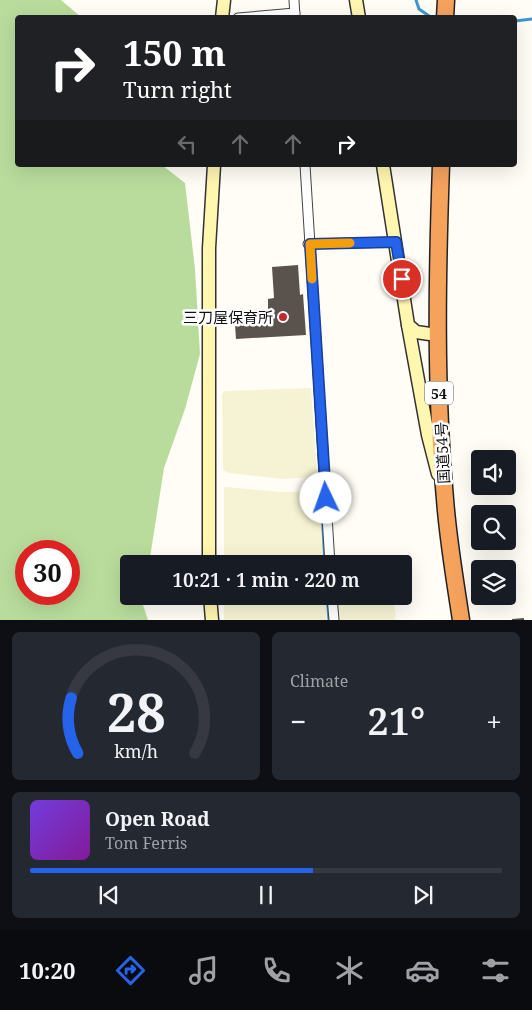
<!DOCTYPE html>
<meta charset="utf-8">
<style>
:root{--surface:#171b24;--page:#242831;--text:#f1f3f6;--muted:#9ea1a6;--line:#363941;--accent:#2563eb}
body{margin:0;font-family:"Noto Serif","Noto Sans JP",serif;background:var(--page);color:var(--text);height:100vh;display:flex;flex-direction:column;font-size:19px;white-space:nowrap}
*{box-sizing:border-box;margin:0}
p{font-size:16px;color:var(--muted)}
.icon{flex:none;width:28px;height:28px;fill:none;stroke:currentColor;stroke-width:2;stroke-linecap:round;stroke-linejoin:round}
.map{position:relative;height:620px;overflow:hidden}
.details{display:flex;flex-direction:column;gap:12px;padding:12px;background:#0d0f14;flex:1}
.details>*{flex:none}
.guide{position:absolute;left:15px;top:15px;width:502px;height:152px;border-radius:5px;box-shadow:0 5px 20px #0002;background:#202124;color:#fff;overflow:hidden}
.buttons{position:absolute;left:471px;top:450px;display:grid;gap:10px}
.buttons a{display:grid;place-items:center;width:45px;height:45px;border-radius:5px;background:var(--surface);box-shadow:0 5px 20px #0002;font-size:25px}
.speed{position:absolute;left:15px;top:540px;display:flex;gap:10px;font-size:25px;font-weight:700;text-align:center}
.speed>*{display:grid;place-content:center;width:65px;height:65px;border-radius:50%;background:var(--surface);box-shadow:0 5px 20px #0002;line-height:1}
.speed .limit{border:8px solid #d22;background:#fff;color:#111}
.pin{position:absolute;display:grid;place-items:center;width:42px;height:42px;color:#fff;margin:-21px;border:2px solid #fff;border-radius:50%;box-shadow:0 1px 5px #0007}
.me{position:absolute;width:55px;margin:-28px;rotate:357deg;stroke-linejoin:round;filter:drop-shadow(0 0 4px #0008)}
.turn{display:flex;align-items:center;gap:18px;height:105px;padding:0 25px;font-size:22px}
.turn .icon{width:65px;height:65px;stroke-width:2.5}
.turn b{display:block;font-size:35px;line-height:42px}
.lanes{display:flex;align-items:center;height:48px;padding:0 25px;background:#0003;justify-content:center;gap:25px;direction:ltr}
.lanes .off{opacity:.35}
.big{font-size:38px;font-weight:600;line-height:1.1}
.details .widget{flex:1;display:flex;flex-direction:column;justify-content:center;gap:8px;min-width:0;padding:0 18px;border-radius:8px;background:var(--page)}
.details .dial{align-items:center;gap:0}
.dial svg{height:130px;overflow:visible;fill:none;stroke:var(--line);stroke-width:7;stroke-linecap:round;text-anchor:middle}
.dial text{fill:var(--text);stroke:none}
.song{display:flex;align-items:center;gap:15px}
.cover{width:60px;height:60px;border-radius:8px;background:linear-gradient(135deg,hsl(260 70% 55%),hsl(290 70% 35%))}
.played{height:5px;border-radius:2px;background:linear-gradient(90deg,var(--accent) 60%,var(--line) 60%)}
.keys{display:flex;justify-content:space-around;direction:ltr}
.heat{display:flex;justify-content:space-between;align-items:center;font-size:28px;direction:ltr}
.details .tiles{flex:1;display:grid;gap:12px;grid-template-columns:1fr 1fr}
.widget:last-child{grid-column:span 2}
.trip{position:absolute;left:120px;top:555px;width:292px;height:50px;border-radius:5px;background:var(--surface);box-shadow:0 5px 20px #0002;font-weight:600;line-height:50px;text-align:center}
.tab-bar{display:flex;height:80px;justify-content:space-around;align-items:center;background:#090b0e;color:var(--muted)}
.tab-bar .icon{width:35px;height:35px}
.tab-bar .on{color:var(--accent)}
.tab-bar b{font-size:22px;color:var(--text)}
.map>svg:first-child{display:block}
.farmland{fill:#f6f3d4}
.forest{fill:#b9dc9c;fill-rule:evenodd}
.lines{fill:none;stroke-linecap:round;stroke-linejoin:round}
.stream{stroke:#3f96cf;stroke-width:3}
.building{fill:#5a524d}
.street-casing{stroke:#444;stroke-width:11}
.secondary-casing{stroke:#333;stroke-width:15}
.highway-casing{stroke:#222;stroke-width:19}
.street{stroke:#fff;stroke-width:9}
.secondary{stroke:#fff6b0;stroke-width:12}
.highway{stroke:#f5a25d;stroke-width:16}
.route-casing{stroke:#184099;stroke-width:12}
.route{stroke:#2563eb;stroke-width:9}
.slow{stroke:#f59e0b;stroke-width:9}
.poi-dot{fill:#c4262e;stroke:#fff;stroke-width:2}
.labels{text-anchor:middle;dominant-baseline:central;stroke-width:5;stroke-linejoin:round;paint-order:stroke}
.shield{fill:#fff;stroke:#585858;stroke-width:1}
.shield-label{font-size:14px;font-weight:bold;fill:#111}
.poi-label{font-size:15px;fill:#111;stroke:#fff;text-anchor:end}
.street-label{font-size:15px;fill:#111;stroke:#fff}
</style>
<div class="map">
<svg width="532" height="620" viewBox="0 0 532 620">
<rect width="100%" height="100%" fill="#fffdf5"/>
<!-- farmland -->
<g class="farmland">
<polygon points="311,388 317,475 315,477 282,479 229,473 223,470 222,394 225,391"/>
<polygon points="226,487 281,492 317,491 319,493 323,564 224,564 224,488"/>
<polygon points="365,559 369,564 335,564 337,560"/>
<polygon points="224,596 325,596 327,620 224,620"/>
<polygon points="337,596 392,596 396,616 394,620 338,620"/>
</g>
<!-- forest -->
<path class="forest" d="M0 0H61L81 17 18 18V165H162L185 183 195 269 200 354 185 409 164 468 149 564H129V596H144L143 605 148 620H0ZM26 551H69V594H26Z"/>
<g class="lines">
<!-- stream -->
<g class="stream">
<polyline points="416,0 419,9 432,18"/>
<polyline points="515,21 532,19"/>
<polyline points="314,370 325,564"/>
<polyline points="327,596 329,620"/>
</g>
</g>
<!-- building -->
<g class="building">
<polygon points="298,265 300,295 303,294 306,335 236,339 234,311 268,309 268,299 274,298 272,267"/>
<polygon points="524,618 524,620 512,620 512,619"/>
</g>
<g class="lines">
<defs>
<g id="street">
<polyline points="294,0 295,17"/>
<polyline points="238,18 295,13"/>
<polyline points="305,165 330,564"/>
<polyline points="308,244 396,242"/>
<polyline points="332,596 334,620"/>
</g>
<g id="secondary">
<polyline points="356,0 359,18"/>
<polyline points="222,18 224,0"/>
<polyline points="383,165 408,325 416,332 437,335"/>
<polyline points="408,325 428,435 438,474"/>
<polyline points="209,564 209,248 214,165"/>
<polyline points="210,596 212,620"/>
</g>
<g id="highway">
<polyline points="445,18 446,0"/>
<path d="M441 165C437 277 435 388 445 499 448 540 455 580 461 620"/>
</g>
</defs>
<!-- street casing -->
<use href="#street" class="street-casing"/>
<!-- secondary casing -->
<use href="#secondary" class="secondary-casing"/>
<!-- highway casing -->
<use href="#highway" class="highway-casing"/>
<!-- street -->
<use href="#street" class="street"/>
<!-- secondary -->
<use href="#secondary" class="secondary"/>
<!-- highway -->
<use href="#highway" class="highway"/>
</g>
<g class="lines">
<defs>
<polyline id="route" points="326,498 310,244 396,242 402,279"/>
</defs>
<!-- route casing -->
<use href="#route" class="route-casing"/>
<!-- route -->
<use href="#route" class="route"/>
<!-- slow -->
<polyline class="slow" points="312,279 310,244 350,243"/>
</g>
<!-- markers -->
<circle class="poi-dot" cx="283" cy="317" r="5"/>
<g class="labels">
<!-- shield labels -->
<rect class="shield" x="425" y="381.5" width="28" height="23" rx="4"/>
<g class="shield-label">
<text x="439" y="393">54</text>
</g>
<!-- poi labels -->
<g class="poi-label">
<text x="273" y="317">三刀屋保育所</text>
</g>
<!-- street labels -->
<g class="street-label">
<text transform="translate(442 453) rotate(-93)">国道54号</text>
</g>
</g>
</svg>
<div class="buttons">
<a><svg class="icon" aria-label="sound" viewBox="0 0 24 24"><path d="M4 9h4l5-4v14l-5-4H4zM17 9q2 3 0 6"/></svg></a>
<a><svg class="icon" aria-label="search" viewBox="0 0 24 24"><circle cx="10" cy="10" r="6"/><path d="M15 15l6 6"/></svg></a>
<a><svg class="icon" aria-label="layers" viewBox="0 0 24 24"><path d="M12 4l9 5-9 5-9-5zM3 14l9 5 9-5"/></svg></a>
</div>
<div class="speed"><div class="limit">30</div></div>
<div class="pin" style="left:402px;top:279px;background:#d93025"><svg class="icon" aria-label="arrive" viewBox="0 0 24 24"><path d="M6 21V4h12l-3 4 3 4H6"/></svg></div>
<svg class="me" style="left:326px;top:498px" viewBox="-20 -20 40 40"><circle r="19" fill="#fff"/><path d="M0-13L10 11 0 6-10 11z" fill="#2563eb"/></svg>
<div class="trip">10:21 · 1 min · 220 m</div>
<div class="guide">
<div class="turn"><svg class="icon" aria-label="right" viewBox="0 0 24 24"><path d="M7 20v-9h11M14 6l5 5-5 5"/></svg><div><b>150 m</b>Turn right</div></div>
<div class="lanes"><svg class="icon off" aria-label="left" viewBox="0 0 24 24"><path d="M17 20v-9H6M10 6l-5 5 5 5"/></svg><svg class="icon off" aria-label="ahead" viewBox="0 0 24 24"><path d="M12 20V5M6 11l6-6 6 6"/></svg><svg class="icon off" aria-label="ahead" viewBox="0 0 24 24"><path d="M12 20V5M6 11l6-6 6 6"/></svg><svg class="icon" aria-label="right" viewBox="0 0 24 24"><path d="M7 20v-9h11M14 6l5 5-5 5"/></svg></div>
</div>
</div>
<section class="details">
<div class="tiles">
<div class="widget dial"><svg viewBox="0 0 100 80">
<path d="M14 69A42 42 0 1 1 86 69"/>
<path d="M14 69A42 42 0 0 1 10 35" stroke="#2563eb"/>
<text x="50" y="56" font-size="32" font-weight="700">28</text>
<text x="50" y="72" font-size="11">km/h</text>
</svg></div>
<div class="widget"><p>Climate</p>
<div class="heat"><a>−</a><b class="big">21°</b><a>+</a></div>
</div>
<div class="widget">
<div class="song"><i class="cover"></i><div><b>Open Road</b><p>Tom Ferris</p></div></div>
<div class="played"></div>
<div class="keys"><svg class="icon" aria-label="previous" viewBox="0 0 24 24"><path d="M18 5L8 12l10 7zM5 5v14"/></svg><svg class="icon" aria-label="pause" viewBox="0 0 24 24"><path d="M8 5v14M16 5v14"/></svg><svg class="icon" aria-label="next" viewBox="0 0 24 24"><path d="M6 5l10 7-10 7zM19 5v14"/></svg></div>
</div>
</div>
</section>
<nav class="tab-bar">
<b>10:20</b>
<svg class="icon on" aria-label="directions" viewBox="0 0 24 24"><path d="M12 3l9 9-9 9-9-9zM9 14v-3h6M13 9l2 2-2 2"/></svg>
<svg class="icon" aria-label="music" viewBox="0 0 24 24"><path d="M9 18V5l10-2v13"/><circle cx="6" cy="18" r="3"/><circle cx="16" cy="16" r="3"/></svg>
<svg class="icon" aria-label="phone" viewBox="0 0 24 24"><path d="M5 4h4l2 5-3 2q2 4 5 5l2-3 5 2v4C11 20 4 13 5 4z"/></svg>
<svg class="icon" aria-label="climate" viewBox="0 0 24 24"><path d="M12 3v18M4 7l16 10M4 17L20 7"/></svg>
<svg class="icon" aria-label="car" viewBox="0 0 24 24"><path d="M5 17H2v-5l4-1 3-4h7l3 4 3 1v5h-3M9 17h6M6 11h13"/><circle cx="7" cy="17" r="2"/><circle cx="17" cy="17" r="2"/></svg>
<svg class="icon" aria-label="filters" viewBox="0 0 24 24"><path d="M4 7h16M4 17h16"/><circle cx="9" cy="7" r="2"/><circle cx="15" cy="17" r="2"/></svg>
</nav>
